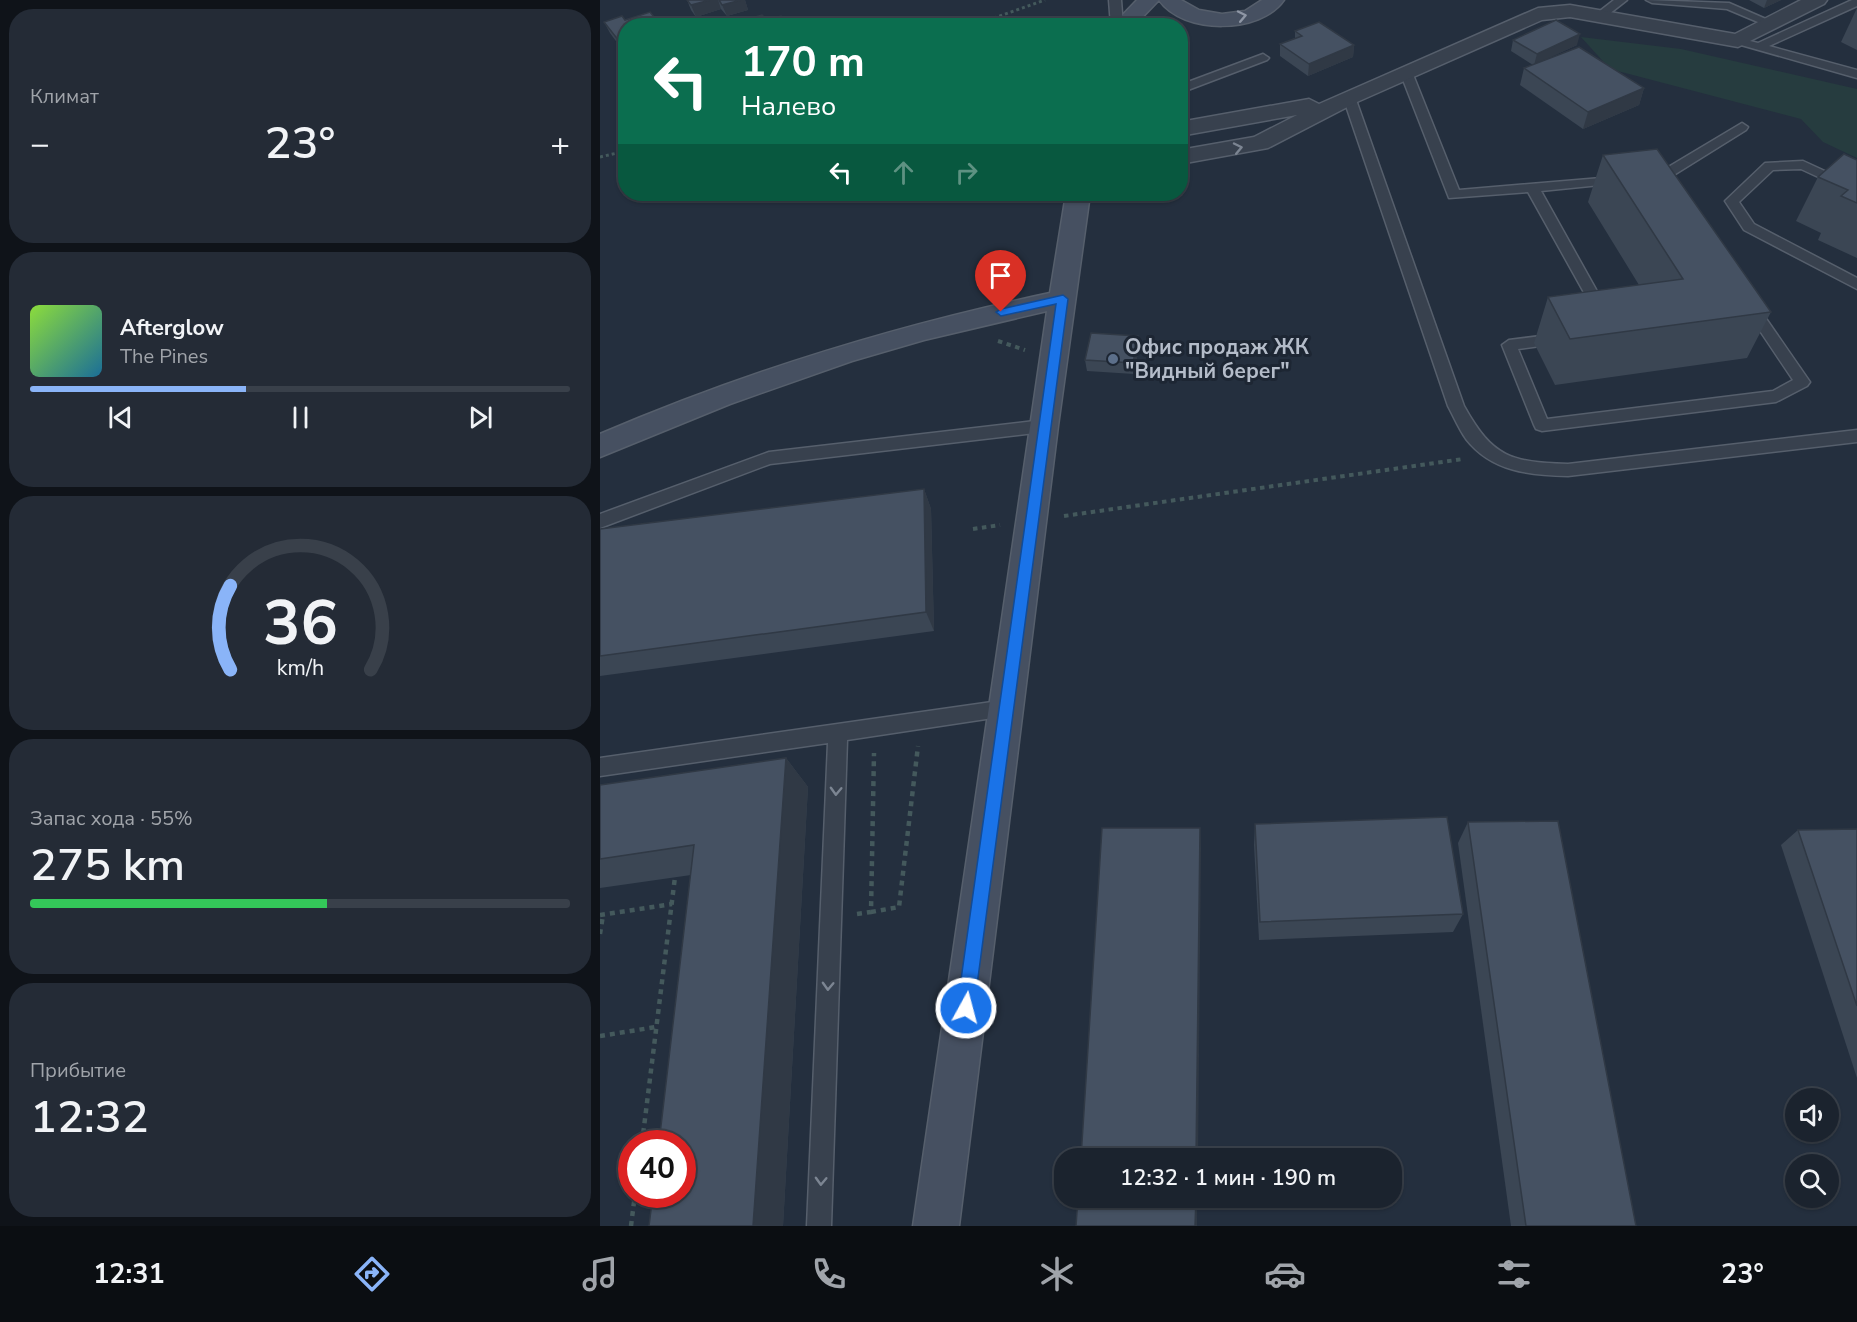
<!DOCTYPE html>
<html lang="ru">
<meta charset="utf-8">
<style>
:root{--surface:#1b232e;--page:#242b36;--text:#f1f3f6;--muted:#a0a4aa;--line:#39404a;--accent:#8ab4f8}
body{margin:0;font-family:"Nunito Sans",sans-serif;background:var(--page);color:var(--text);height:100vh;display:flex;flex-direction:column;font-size:22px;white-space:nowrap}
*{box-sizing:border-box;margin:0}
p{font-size:20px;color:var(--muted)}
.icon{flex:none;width:33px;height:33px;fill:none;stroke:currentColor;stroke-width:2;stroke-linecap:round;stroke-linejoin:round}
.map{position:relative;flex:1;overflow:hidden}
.side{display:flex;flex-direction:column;gap:9px;padding:9px;background:#0f1319;width:600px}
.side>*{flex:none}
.hud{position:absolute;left:18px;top:18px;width:570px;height:183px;border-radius:24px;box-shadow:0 2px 4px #0004,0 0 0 2px var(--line);background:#0b6e4f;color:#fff;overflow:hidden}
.tools{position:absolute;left:1185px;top:1088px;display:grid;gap:12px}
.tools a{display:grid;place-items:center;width:54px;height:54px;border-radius:50%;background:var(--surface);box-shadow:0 2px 4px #0004,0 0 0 2px var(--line);font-size:30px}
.speed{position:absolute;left:18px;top:1130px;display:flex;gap:12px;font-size:30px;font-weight:700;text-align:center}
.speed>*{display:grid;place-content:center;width:78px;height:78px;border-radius:50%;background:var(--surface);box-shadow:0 2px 4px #0004,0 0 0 2px var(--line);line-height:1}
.speed .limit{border:9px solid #d22;background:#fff;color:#111}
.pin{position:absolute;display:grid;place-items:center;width:51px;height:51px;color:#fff;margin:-62px -26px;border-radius:50% 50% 50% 0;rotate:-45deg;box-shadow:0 0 6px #0007}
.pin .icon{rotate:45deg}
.me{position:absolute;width:66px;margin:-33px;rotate:7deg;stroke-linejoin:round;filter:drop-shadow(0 0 4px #0008)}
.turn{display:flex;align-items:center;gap:21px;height:126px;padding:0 24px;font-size:27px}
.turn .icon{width:78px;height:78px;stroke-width:2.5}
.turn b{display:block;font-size:42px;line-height:51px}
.lanes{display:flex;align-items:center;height:57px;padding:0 24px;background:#0003;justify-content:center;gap:30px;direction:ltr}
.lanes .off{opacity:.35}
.big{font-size:45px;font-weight:600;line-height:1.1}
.side .widget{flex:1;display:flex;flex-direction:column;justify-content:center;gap:9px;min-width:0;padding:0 21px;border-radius:24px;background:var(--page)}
.side .dial{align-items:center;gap:0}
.dial svg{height:156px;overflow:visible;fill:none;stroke:var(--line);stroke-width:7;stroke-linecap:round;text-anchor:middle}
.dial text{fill:var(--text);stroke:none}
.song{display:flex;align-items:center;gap:18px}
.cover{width:72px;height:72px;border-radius:9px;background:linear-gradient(135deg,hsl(90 70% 55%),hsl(200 70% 35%))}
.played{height:6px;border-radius:3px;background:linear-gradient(90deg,var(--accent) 40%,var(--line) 40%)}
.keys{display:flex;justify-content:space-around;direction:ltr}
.heat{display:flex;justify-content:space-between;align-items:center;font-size:33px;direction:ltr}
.charge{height:9px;border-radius:4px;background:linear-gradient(90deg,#34c759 55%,var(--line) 0)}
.trip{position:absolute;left:454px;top:1148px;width:348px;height:60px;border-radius:24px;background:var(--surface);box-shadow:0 2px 4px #0004,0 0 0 2px var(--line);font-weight:600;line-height:60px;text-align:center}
.dock{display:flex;height:96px;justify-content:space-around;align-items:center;background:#0b0e12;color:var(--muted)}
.dock .icon{width:42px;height:42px}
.dock .active{color:var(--accent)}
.dock b{font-size:27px;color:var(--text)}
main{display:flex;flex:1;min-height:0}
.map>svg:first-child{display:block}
.green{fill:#263c3f}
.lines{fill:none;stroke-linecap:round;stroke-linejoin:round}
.lane-casing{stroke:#565f6c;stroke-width:3}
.street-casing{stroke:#565f6c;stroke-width:3}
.secondary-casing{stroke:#565f6c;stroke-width:3}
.path-far2{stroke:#44595c;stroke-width:3;stroke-dasharray:3 3;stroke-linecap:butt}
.path-far1{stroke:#44595c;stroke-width:4;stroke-dasharray:4.5 4.5;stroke-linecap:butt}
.path{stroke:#44595c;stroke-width:4.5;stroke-dasharray:5 5;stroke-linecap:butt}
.lane{fill:#38414e;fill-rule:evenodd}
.street{fill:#38414e;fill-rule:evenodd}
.secondary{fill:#465061;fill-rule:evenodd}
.wall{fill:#3b4654}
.shaded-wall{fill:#303945}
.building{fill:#455162;stroke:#303945;stroke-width:1.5}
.oneway{stroke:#8e96a5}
.oneway2{stroke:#7c8592}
.route{fill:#1a73e8;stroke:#114b97;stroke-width:1.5}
.service-dot{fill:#5c6f8a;stroke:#1d2633;stroke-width:2}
.labels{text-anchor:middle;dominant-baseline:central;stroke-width:6;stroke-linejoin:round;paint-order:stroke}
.poi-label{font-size:21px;font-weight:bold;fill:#b4bcc9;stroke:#1d2633;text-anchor:start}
</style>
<main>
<section class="side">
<div class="widget"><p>Климат</p>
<div class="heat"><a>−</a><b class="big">23°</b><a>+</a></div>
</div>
<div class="widget">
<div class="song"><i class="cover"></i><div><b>Afterglow</b><p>The Pines</p></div></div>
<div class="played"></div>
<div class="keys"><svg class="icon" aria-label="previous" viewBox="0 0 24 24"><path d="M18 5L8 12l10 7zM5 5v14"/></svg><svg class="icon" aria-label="pause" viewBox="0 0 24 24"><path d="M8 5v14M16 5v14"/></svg><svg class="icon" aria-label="next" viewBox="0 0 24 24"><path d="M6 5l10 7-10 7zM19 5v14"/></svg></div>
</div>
<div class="widget dial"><svg viewBox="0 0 100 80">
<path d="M14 69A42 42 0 1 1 86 69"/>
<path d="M14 69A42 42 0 0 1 14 26" stroke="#8ab4f8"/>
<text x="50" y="56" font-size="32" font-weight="700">36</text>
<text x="50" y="72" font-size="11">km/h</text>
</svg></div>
<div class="widget"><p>Запас хода · 55%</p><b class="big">275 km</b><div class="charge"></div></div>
<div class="widget"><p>Прибытие</p><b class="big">12:32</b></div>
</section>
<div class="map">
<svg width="1257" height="1226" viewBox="0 0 1257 1226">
<rect width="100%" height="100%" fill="#242f3e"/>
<!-- green -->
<polygon class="green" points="981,37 1081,49 1257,89 1257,158 1223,142 1201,119 1010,69"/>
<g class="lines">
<defs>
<g id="lane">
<polygon points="509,0 521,0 523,26 511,26"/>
<polygon points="1014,0 1027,0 1004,18 996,18 996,14"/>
<polygon points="1046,0 1129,3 1175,23 1169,26 1165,25 1127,9 1052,3"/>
<polygon points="1252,0 1257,0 1257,6 1169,46 1257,70 1257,78 1134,43 1132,41 1138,38 1158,43"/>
<polygon points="663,54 669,58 667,60 580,93 580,85"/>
<polygon points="806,68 812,72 859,190 1025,176 1027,179 1025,182 1020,183 941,191 1008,311 1006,314 996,314 928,192 849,198 800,72"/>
<path d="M749 93 755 97 864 406C893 458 911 462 968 464L1257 430V442L968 476C930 475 892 472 866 439 859 429 854 417 848 406L743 97Z"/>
<polygon points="1142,123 1148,127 1146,130 1069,178 1050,181 1043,177 1045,174 1060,172"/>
<polygon points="1203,161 1257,186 1257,195 1201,169 1173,170 1139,202 1154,224 1257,278 1257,289 1144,230 1125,201 1165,163"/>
<polygon points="1151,302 1156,304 1210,382 1207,386 1176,402 942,431 936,429 934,425 902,345 909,340 957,334 962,335 964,339 962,343 918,349 947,419 1173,391 1193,380 1144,307"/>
<polygon points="443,420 449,422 451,426 449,430 443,432 170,464 0,528 0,514 169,452"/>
<polygon points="406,700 413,702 416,708 413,714 406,716 247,740 231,1226 207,1226 228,743 0,776 0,758"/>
</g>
<polygon id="street" points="1201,0 1227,0 1224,4 1138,47 970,17 942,20 757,102 668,148 580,164 580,150 654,137 697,115 580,136 580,122 709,99 719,104 938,8 970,5 1135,34"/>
<g id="secondary">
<path d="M537 0H581L599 10 622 14 645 11 662 0H684C661 34 583 35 559 0L534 26H512Z"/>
<path d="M466 194H490L458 426 359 1226H313L447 311 324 340 252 361 130 404 0 457V434C147 371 294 326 450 293Z"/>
</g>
</defs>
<!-- lane casing -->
<use href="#lane" class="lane-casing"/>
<!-- street casing -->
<use href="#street" class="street-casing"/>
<!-- secondary casing -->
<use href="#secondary" class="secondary-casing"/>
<!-- path-far2 -->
<g class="path-far2">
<polyline points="371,26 445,0"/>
<polyline points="0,157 26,151"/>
</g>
<!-- path-far1 -->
<g class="path-far1">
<polyline points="398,341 425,350"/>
<polyline points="464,516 863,459"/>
<polyline points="373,529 400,525"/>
</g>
<!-- path -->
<g class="path">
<polyline points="271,912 299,907 318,746"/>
<polyline points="257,914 271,912 274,753"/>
<polyline points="0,915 72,904"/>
<polyline points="0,934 3,915"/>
<polyline points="0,1036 56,1027"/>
<polyline points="42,1143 75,877"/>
<polyline points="31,1226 35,1194"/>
</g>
<!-- lane -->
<use href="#lane" class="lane"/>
<!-- street -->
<use href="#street" class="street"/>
<!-- secondary -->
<use href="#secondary" class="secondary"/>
</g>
<!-- wall -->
<g class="wall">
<polygon points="87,0 145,0 148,10 127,16 121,9 96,17 91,10"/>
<polygon points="1149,0 1181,0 1164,8"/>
<polygon points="1257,8 1257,50 1241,42"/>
<polygon points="4,22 26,26 26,52 24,52 10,33"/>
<polygon points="695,31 754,45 753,57 708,76 680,56 680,44 695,38"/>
<polygon points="913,40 977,45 946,59 1044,88 1039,105 983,129 920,85 924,68 933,65 911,51"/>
<polygon points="1003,155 1171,312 1147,358 955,385 934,343 948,297 1039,285 988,202"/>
<polygon points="1257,160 1257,258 1218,240 1221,233 1196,221 1218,177"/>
<polygon points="538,336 539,347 534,374 487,371 485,360"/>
<polygon points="324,489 331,509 334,631 0,676 0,529"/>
<polygon points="186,758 208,787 183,1226 49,1226 91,875 0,888 0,785"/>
<polygon points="868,822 1036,1226 911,1226 858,843"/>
<polygon points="655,824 863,914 853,932 659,940 654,845"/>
<polygon points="1257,829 1257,1078 1181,845 1198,830"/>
</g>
<!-- shaded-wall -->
<g class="shaded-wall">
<polygon points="110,0 118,0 121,9 96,17 91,5"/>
<polygon points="141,0 145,0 148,10 127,16 122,5"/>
<polygon points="1167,0 1181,0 1164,8"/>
<polygon points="980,34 977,45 934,65 937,54"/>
<polygon points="26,39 26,52 24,52 19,41"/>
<polygon points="754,45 753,57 708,76 709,64"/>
<polygon points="1044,88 1039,105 983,129 988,112"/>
<polygon points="538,336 539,347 534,374 533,363"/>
<polygon points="324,489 331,509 334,631 326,612"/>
<polygon points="186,758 208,787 183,1226 153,1226"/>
<polygon points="600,828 601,848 598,1158 596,1158"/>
<polygon points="596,1197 597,1197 597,1226 595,1226"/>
</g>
<!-- building -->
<g class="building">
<polygon points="87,0 110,0 91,5"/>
<polygon points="119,0 141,0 122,5"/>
<polygon points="50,12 61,26 26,26 26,39 19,41 4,22 22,16 25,20"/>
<polygon points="162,15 167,20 181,16 189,26 153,26 148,19"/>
<polygon points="956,20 980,34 937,54 913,40"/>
<polygon points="719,22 754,45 709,64 680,44 702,36 695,31"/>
<polygon points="979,47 1044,88 988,112 924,68"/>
<polygon points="1057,149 1171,312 970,339 948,297 1083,279 1003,155"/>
<polygon points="1244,154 1257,160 1257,203 1241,196 1248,190 1218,177"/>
<polygon points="491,333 538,336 533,363 485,360"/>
<polygon points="324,489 326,612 0,656 0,529"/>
<polygon points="186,758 153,1226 49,1226 53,1194 82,1194 82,1143 59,1143 94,845 0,859 0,785"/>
<polygon points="847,817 863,914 660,922 655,824"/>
<polygon points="958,821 1036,1226 926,1226 868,822"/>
<polygon points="502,828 600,828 596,1158 481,1158"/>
<polygon points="1257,829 1257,1006 1198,830"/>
<polygon points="478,1197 596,1197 595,1226 476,1226"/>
</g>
<!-- one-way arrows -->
<defs><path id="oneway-chevron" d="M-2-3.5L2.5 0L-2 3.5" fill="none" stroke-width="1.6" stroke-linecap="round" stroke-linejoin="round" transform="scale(1.5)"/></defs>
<use class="oneway" href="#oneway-chevron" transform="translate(642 16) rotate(-12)"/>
<g class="oneway2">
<use href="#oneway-chevron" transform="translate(638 148) rotate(-12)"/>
<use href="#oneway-chevron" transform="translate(236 791) rotate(92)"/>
<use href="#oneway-chevron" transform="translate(228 986) rotate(92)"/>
<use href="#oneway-chevron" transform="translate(221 1181) rotate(92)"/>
</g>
<!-- route -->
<polygon class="route" points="463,295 468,299 374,1008 372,1014 366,1017 360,1014 357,1008 456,304 401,316 396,312 401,309"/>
<!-- markers -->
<circle class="service-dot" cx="513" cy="359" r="6"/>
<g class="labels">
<!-- poi labels -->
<g class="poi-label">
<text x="525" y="347">Офис продаж ЖК<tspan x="525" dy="24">"Видный берег"</tspan></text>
</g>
</g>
</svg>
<div class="tools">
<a><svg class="icon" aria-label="sound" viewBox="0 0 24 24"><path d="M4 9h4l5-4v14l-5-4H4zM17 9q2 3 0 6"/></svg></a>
<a><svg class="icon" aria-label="search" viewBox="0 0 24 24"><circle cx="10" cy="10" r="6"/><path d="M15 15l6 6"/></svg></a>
</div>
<div class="speed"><div class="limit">40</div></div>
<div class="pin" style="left:401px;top:312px;background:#d93025"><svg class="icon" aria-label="arrive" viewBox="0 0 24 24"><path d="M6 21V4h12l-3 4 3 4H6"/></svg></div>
<svg class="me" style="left:366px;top:1008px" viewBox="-20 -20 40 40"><circle r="17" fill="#1a73e8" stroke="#fff" stroke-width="3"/><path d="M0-11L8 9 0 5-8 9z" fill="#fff"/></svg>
<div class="trip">12:32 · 1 мин · 190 m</div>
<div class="hud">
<div class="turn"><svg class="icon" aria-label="left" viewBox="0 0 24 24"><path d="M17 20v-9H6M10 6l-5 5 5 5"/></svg><div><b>170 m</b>Налево</div></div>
<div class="lanes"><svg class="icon" aria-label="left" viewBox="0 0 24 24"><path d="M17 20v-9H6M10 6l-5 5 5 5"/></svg><svg class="icon off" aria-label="ahead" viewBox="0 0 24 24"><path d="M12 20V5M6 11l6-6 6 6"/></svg><svg class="icon off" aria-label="right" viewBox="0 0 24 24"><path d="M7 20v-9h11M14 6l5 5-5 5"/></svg></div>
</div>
</div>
</main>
<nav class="dock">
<b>12:31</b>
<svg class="icon active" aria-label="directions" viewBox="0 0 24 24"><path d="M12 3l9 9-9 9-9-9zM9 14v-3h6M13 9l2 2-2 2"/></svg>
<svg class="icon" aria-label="music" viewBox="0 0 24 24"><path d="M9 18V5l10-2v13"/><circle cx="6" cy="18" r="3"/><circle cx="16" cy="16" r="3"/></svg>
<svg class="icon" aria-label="phone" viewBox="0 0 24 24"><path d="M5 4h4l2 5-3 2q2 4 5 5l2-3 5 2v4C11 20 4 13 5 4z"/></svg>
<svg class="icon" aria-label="climate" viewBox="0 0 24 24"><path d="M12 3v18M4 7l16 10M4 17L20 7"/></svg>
<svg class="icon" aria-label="car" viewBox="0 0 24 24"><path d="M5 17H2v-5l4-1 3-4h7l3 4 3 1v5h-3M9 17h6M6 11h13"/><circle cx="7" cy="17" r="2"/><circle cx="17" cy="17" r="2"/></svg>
<svg class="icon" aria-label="filters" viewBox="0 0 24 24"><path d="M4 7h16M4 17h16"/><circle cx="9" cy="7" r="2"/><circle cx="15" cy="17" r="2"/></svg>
<b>23°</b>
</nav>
